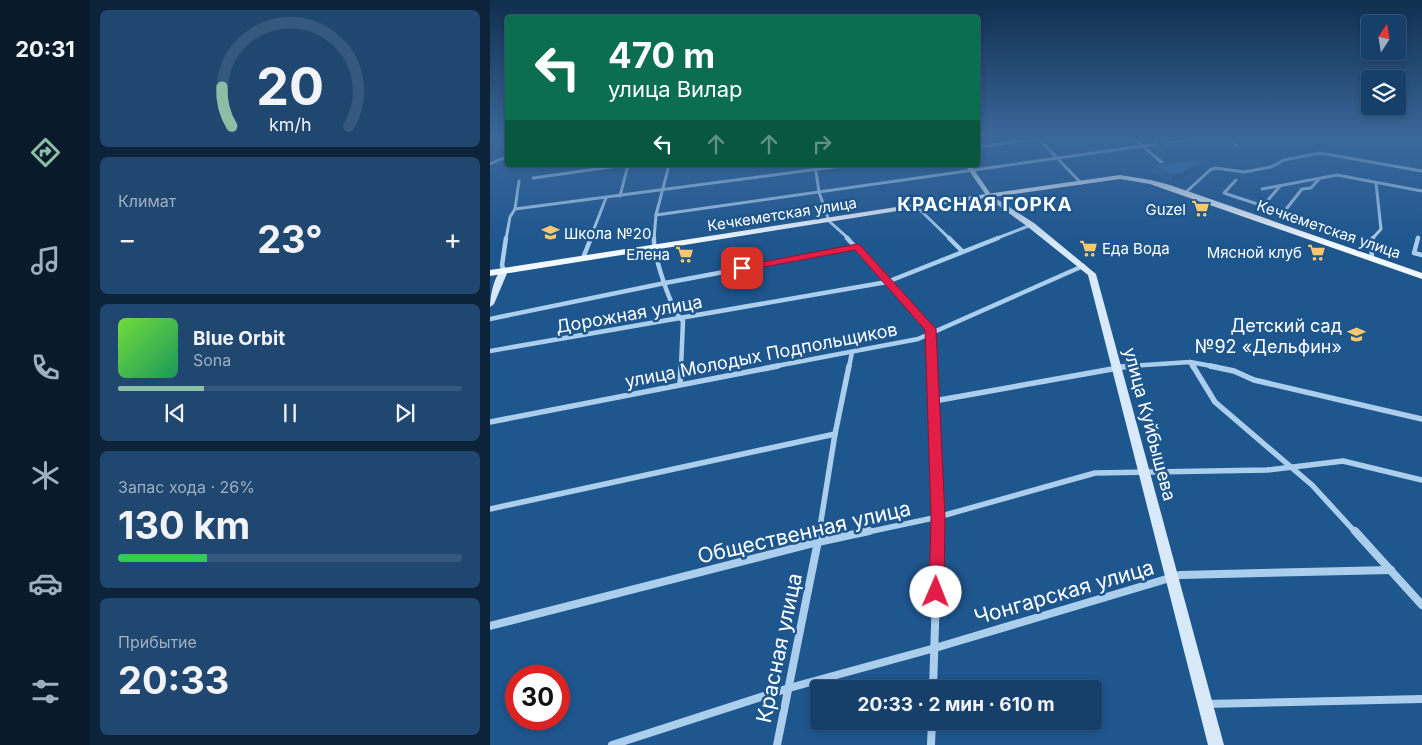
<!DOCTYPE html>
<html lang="ru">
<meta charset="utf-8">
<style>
:root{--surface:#16406a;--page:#1f4770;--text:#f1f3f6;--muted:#9eafc1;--line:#35597e;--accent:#8abfa5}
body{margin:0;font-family:Inter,sans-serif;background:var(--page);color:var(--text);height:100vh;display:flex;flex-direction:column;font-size:19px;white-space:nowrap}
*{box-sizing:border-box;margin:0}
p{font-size:16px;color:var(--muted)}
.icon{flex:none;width:28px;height:28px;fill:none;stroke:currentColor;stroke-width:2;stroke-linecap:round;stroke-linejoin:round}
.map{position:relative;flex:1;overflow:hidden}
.sheet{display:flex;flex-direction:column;gap:10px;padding:10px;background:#0c233a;width:400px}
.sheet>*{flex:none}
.banner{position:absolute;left:15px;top:15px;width:475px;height:152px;border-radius:5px;box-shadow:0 2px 8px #0003,0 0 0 1px var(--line);background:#0b6e4f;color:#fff;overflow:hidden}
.needle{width:32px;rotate:12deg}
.tools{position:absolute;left:871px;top:15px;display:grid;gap:10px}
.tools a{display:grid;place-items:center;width:45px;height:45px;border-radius:5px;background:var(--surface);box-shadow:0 2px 8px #0003,0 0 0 1px var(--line);font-size:25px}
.speed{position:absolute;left:15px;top:665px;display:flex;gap:10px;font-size:25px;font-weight:700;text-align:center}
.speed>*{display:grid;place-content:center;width:65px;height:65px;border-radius:50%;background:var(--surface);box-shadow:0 2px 8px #0003,0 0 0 1px var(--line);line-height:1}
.speed .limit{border:8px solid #d22;background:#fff;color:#111}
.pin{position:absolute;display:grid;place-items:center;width:42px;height:42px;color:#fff;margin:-21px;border-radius:10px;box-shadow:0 2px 8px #0006}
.me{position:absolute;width:55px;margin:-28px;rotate:1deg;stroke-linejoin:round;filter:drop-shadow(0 0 4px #0008)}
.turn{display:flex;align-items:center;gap:18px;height:105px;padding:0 20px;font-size:22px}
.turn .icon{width:65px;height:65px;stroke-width:2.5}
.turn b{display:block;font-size:35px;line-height:42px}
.lanes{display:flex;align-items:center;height:48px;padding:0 20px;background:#0003;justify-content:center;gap:25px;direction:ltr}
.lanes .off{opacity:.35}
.big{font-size:38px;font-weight:700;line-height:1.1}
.sheet .widget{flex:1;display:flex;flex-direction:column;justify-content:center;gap:8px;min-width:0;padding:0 18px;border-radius:8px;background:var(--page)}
.sheet .dial{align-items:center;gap:0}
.dial svg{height:130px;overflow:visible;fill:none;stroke:var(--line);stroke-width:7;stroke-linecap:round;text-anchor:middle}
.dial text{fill:var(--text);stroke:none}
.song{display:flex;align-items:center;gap:15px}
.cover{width:60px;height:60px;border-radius:8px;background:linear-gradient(135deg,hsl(100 70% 55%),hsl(150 70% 35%))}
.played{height:5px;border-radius:2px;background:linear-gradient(90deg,var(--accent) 25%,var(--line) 25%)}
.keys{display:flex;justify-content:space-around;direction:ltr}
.heat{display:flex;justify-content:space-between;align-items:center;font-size:28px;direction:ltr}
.charge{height:8px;border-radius:4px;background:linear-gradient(90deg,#34c759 26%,var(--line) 0)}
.trip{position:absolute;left:320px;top:680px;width:292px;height:50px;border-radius:5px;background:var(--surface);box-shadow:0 2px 8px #0003,0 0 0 1px var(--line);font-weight:700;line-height:50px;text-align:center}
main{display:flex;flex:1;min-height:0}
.tab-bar{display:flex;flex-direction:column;width:90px;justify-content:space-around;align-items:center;background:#091a2a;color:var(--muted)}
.tab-bar .icon{width:35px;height:35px}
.tab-bar .active{color:var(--accent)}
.tab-bar b{font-size:22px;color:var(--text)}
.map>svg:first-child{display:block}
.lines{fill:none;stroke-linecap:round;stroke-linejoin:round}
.street-far3{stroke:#acceed;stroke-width:3}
.street-far2{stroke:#acceed;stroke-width:4.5}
.street-far1{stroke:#acceed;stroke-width:5.5}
.street{stroke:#acceed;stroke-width:8}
.secondary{fill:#d8e9f9;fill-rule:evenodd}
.primary{fill:#f2f8ff;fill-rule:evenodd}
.wall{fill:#275f94}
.shaded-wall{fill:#204d78}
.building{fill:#2d6eac;stroke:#204d78}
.route{fill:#e11d48;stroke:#92132f}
.labels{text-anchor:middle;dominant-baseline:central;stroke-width:5;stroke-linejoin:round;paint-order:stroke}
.far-poi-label{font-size:15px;fill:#fff;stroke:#1e568e;text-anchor:end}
.far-street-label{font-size:15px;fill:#fff;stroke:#1e568e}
.street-label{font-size:18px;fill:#fff;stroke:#1e568e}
.poi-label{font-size:18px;fill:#fff;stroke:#1e568e;text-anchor:end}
.far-district-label{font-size:19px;font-weight:bold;letter-spacing:1px;fill:#fff;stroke:#1e568e}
.near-street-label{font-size:21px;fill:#fff;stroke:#1e568e}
</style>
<main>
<nav class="tab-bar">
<b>20:31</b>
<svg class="icon active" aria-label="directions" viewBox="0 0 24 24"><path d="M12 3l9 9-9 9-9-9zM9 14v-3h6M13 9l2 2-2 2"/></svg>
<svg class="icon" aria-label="music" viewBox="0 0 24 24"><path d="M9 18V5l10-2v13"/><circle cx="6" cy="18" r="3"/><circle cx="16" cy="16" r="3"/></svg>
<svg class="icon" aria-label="phone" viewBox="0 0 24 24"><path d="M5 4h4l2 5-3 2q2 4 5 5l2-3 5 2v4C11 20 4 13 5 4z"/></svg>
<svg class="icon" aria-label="climate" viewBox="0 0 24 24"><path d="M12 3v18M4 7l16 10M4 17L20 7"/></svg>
<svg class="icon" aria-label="car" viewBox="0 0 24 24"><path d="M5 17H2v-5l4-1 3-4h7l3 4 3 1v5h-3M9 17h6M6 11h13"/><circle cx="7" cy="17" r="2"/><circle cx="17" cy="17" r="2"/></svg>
<svg class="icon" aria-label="filters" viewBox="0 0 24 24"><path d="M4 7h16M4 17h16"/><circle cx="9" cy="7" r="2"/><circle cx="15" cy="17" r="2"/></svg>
</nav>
<section class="sheet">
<div class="widget dial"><svg viewBox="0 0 100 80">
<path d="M14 69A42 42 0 1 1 86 69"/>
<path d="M14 69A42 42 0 0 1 8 45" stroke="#8abfa5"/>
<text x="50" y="56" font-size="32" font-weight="700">20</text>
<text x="50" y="72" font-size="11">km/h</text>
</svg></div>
<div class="widget"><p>Климат</p>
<div class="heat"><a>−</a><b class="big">23°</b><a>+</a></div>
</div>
<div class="widget">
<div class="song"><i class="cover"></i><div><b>Blue Orbit</b><p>Sona</p></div></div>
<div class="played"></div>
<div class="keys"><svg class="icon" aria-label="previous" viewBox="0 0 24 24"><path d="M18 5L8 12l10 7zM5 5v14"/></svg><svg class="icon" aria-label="pause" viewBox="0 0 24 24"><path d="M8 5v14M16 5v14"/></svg><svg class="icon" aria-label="next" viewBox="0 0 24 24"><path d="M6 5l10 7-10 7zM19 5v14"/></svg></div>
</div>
<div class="widget"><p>Запас хода · 26%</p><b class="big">130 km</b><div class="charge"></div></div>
<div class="widget"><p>Прибытие</p><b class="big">20:33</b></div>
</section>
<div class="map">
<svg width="932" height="745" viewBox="0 0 932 745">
<rect width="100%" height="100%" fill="#1e568e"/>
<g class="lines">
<!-- street-far3 -->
<g class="street-far3">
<polyline points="549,139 591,183"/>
<polyline points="645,139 677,167"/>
<polyline points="739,139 747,145"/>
<polyline points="488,147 545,139"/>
<polyline points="0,164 18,156"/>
<polyline points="325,165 329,192 339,221 359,239"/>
<polyline points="43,178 135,165"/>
<polyline points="746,180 734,193 840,228"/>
<polyline points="772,189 847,175 932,191"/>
<polyline points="695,193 720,170 725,168 754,172 781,167 794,160 830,153 932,171"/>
<polyline points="130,196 138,165"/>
<polyline points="426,206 460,239"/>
<polyline points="773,206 790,186"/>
<polyline points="25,209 359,165"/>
<polyline points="793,213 812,189 821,188 829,179"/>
<polyline points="166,215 702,139"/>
<polyline points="16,239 20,217 25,209 29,181"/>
<polyline points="100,239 116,198"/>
<polyline points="164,239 166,215 179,165"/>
<polyline points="505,239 541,225"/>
<polyline points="882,239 891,229 886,183"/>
<polyline points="927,239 928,237"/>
</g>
<!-- street-far2 -->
<g class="street-far2">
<path d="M164 238C163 254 181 311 193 321L191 367"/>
<polyline points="357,238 440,329 442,367"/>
<polyline points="459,238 472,251"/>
<polyline points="928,238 924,253 932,255"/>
<polyline points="93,258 101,238"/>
<polyline points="882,258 881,241 883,238"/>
<polyline points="14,271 12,265 16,238"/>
<polyline points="0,319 175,283 367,247"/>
<polyline points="0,351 397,282 508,238"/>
<polyline points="700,362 703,367"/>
<polyline points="281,367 428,339 593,266"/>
<polyline points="359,367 362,352"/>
<polyline points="625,367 700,362 727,367"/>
</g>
<!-- street-far1 -->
<g class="street-far1">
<polyline points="442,366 448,533"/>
<polyline points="703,366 725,402 822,485 866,533"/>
<polyline points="720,366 744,371 764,380 932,419"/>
<polyline points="190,384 191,366"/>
<polyline points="444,401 639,366"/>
<polyline points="0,422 288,366"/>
<polyline points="0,509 345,434"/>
<polyline points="329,533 345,434 359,366"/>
<polyline points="373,533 448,517 605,473 777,470 853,461 932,480"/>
</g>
<!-- street -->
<g class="street">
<polyline points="865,531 932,605"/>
<polyline points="0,626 328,542 379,531"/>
<polyline points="443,689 448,531"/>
<polyline points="716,704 932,699"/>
<polyline points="122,745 299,688 445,648 690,575 901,570"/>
<polyline points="287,745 330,531"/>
<polyline points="441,745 442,721"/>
</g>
<!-- secondary -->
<g class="secondary">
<polygon points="475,165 481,165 502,196 544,223 606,274 734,745 718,745 598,275 538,227 498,198"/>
<path d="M14 268 18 271 4 304 0 307C0 296 4 274 14 268Z"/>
</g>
<!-- primary -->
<polygon class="primary" points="630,175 661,180 680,185 932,273 932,279 674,189 660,184 630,179 426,208 0,276 0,270 426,204"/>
</g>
<!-- wall -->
<g class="wall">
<polygon points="668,142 681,146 680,152 673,153 666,148"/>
<polygon points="679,164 709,168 692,178 681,181 671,178 663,171 664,165"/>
</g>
<!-- shaded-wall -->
<g class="shaded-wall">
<polygon points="681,146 680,152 673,153 674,147"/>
<polygon points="711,163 709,168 692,178 681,181 683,175"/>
</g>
<!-- building -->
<g class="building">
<polygon points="675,141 681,146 674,147 668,142"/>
<polygon points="703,160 711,163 694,172 683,175 673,172 664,165 675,163 679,164 682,162"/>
</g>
<!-- sky -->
<linearGradient id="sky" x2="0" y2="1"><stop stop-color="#102f4e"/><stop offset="0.57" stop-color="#3b689b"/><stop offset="1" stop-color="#3b689b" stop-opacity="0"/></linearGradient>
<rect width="932" height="244" fill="url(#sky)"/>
<!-- route -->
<polygon class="route" points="367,244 370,245 446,329 455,517 454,592 452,597 446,600 441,597 439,592 441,517 435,330 365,250 252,271 247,268 252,266"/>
<!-- icons -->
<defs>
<symbol id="supermarket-bare" viewBox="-9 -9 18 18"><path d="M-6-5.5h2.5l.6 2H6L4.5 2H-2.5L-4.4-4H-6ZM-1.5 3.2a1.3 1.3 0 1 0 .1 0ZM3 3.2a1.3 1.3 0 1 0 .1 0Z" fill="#fcc86b" stroke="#1e568e" stroke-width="2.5" paint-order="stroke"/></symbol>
<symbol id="school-bare" viewBox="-9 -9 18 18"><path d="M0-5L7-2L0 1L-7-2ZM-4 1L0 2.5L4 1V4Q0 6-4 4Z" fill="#fcc86b" stroke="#1e568e" stroke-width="2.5" paint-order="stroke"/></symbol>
</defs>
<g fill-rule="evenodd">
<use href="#supermarket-bare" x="698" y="196" width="25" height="25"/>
<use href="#school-bare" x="48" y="220" width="25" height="25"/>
<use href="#supermarket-bare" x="586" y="236" width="25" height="25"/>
<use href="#supermarket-bare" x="814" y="240" width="25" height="25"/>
<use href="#supermarket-bare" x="182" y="242" width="25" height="25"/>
<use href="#school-bare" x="854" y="322" width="25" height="25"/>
</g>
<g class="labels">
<!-- far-poi labels -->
<g class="far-poi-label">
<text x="696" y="209">Guzel</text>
<text x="74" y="233" text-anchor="start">Школа №20</text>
<text x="612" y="248" text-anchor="start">Еда Вода</text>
<text x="812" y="252">Мясной клуб</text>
<text x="180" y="254">Елена</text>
</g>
<!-- far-street labels -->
<g class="far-street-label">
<text transform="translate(292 214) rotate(-9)">Кечкеметская улица</text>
<text transform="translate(839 229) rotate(19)">Кечкеметская улица</text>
</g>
<!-- street labels -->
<g class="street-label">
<text transform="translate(139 314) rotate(-10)">Дорожная улица</text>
<text transform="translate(271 355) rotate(-11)">улица Молодых Подпольщиков</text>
<text transform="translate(660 424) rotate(75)">улица Куйбышева</text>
</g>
<!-- poi labels -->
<g class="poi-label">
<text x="852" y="325">Детский сад<tspan x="852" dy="21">№92 «Дельфин»</tspan></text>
</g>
<!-- far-district labels -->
<g class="far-district-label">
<text x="495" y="204">КРАСНАЯ ГОРКА</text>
</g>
<!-- near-street labels -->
<g class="near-street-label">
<text transform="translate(314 532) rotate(-13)">Общественная улица</text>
<text transform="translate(574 592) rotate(-16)">Чонгарская улица</text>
<text transform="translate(289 648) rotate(-78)">Красная улица</text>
</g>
</g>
</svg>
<div class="tools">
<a><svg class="needle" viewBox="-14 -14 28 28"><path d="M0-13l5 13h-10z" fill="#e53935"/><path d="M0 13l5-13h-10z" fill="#9eafc1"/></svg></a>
<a><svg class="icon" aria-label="layers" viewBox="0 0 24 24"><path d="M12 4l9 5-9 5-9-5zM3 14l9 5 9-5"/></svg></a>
</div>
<div class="speed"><div class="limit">30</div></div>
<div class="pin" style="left:252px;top:268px;background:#d93025"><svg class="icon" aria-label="arrive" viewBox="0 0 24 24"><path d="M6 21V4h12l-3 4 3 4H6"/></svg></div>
<svg class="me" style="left:446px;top:592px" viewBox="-20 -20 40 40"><circle r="19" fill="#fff"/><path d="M0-13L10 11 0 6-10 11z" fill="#e11d48"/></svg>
<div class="trip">20:33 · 2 мин · 610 m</div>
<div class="banner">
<div class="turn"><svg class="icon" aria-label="left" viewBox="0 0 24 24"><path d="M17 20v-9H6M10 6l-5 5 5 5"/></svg><div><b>470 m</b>улица Вилар</div></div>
<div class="lanes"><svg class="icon" aria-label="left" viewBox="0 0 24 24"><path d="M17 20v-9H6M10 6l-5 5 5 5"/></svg><svg class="icon off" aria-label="ahead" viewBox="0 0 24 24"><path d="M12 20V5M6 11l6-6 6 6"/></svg><svg class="icon off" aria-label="ahead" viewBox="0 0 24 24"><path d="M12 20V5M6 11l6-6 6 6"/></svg><svg class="icon off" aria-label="right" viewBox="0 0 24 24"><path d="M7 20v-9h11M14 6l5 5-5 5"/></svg></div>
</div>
</div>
</main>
